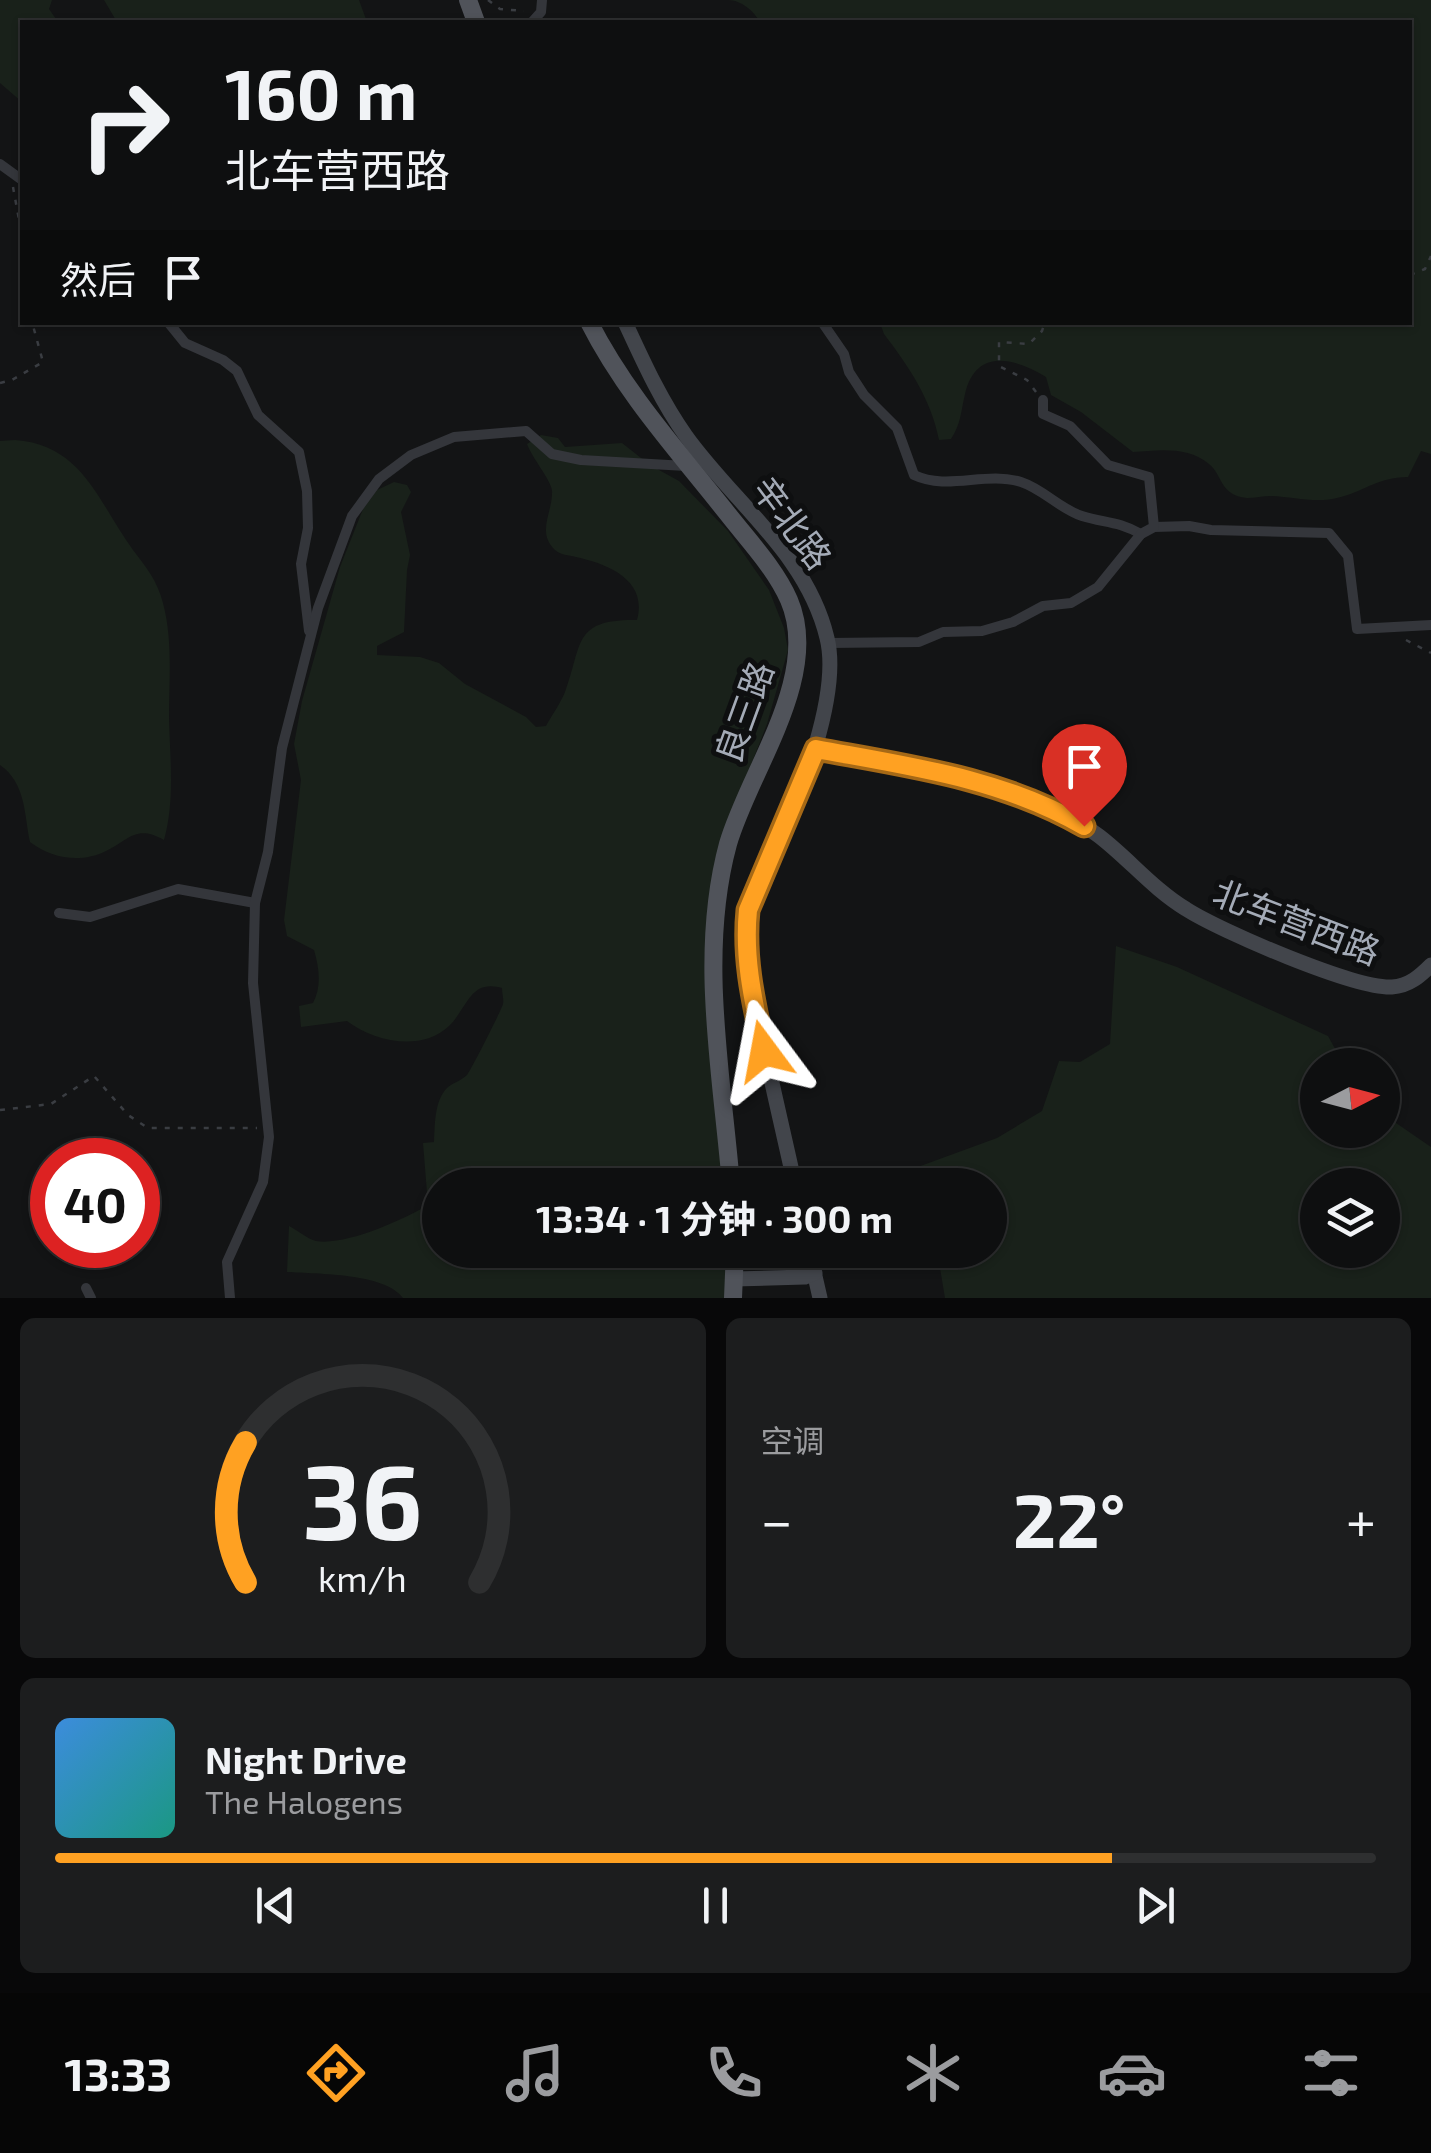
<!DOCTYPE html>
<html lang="zh">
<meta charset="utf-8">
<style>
:root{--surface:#0e0f10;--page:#1c1d1e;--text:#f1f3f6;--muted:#9b9c9f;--line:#2e2f30;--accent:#ffa122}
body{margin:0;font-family:"Exo 2","Noto Sans SC",sans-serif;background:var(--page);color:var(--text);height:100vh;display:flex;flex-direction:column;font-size:38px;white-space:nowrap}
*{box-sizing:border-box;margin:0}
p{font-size:32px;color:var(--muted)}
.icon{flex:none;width:55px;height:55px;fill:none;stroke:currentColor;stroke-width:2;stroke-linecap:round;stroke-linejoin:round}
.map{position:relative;height:1298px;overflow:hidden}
.side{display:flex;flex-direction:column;gap:20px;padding:20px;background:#080809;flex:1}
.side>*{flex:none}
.hud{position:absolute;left:20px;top:20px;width:1392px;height:305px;border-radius:0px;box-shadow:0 2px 8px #0004,0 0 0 2px var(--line);background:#0e0f10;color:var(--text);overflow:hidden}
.needle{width:65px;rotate:84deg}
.controls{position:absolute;left:1300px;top:1048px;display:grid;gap:20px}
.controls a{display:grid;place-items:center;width:100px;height:100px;border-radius:50%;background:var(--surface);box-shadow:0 2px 8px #0004,0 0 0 2px var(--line);font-size:50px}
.speed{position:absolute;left:30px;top:1138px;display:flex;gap:20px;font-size:50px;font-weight:700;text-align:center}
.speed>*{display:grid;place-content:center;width:130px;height:130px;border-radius:50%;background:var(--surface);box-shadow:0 2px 8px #0004,0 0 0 2px var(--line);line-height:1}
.speed .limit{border:15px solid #d22;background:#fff;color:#111}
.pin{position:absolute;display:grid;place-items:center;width:85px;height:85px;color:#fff;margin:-102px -42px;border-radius:50% 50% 50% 0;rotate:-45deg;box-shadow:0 0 10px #0007}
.pin .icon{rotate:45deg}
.me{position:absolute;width:110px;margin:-55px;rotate:347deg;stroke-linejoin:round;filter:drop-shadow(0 0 8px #0008)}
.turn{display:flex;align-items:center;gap:35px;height:210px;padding:0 40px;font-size:45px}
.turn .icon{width:130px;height:130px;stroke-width:2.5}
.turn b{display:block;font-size:70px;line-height:85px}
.then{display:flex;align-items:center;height:95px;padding:0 40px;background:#0003;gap:20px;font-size:38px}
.big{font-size:75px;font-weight:700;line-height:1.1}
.side .widget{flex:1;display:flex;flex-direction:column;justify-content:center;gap:15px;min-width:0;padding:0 35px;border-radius:15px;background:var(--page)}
.side .dial{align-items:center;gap:0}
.dial svg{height:260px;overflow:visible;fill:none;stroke:var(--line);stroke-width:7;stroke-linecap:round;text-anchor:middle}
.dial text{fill:var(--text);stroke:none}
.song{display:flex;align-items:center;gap:30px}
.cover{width:120px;height:120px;border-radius:15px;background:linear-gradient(135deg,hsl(210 70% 55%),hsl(170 70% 35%))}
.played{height:10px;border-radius:5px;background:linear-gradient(90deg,var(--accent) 80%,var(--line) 80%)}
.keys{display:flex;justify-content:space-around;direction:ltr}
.heat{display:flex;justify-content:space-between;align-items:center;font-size:55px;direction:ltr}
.side .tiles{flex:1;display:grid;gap:20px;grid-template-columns:1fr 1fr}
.widget:last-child{grid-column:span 2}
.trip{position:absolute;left:422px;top:1168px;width:585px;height:100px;border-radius:50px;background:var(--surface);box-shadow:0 2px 8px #0004,0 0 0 2px var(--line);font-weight:700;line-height:100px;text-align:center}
.tabs{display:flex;height:160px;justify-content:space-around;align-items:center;background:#060606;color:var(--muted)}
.tabs .icon{width:70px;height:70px}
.tabs .active{color:var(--accent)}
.tabs b{font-size:45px;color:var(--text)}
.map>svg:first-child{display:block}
.green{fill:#19211a;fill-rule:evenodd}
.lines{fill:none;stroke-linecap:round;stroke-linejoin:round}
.path{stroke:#3a3d42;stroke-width:2.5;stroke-dasharray:5 8;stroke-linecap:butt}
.street{stroke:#34363b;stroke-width:10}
.secondary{stroke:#42454b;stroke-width:15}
.primary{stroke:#50535a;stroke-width:18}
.route-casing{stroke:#a66916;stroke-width:25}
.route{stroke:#ffa122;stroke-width:18}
.labels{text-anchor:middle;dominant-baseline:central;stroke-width:10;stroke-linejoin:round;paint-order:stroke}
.street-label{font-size:35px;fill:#a4abb7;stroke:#0e0f10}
</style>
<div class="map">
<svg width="1431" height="1298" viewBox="0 0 1431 1298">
<rect width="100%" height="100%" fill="#131415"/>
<!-- green -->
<g class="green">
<polygon points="0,0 52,0 49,9 58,22 22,22 22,102 0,83"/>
<polygon points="104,0 359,0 367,22 117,22"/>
<path d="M728 0H1431V454L1421 451 1408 477C1376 478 1369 489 1341 497 1316 504 1296 497 1271 496 1263 496 1255 498 1247 498 1219 495 1223 475 1209 464 1188 446 1159 450 1133 452L1081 412 1051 395 1046 377C1015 358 976 347 965 394 961 411 961 424 951 439L939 440C931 399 909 367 884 334L880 323 1410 322V22H760C754 11 741 0 728 0Z"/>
<path d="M541 435 558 438 565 447 622 443 650 465 679 481 728 531 769 590 784 628 788 650 767 724 723 836 711 892 723 1185H440V1250H729L727 1298H403C385 1273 318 1274 287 1272L289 1226C297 1230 308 1239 316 1241 345 1246 403 1220 428 1205L423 1143 434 1142C435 1126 434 1101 447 1088 452 1083 461 1081 467 1075 470 1072 502 1009 503 1004 504 999 502 994 502 988 495 986 486 985 479 989 467 996 460 1016 449 1026 422 1052 374 1042 347 1021L301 1027 299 1006 313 1003C322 986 319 967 314 950L287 936 284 920 301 780 294 744 302 701 340 567 363 509 377 490 394 482 407 485 411 492 401 512 410 555 407 570 404 632 377 646V655L420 657 439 663 465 684 526 717 536 727 546 726C552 715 560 704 565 692 583 644 572 619 637 620 648 580 608 564 576 557 568 555 561 555 555 550 536 532 553 512 552 491 551 480 532 458 527 444Z"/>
<path d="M15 440C83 445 98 502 133 550 146 567 157 580 163 603 173 641 169 679 169 718 170 758 175 801 164 840 136 824 129 840 106 851 80 864 51 858 30 842 24 814 26 783 0 765V441Z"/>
<path d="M1116 946 1177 967 1328 1036 1344 1065H1318V1130H1382L1383 1114 1431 1147V1298H945L937 1250H990V1185H922L915 1168 997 1138 1042 1111 1059 1061 1080 1062 1110 1044ZM1382 1185V1250H1318V1185Z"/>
</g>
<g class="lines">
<!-- path -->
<g class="path">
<polyline points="488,0 500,9 524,11"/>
<polyline points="13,187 22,236"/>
<polyline points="1410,275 1425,269 1431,256"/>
<polyline points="0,383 12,380 43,362 32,322"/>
<polyline points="1036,392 1027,380 999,366 999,342 1029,344 1042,331 1045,322"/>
<polyline points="1406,640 1431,653"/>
<polyline points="0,1110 51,1104 94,1076 128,1115 148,1128 257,1128"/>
</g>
<!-- street -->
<g class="street">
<polyline points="532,22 541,12 542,0"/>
<polyline points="0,164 22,180"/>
<polyline points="168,322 185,343 223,360 237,371 258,415 299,452 307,491 308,528 301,564 309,631"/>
<path d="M822 322 844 354 849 372 864 395 897 428 914 475C948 491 985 471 1021 482 1043 489 1060 509 1082 516 1105 523 1118 521 1141 534"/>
<polyline points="1154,527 1189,526 1211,530 1329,533 1348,556 1357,629 1431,625"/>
<polyline points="829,643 919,642 943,632 982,631 1013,622 1043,606 1071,603 1098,587 1141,534 1154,527 1149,477 1108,465 1070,426 1043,414 1043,400"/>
<polyline points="59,913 90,917 178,889 255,903"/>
<polyline points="86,1288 91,1298"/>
<polyline points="230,1298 227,1262 263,1182 269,1137 253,983 255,903 268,852 282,748 318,608 352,516 379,479 411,455 454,437 526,431 552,454 581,460 686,466"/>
</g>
<!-- secondary -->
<g class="secondary">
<path d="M625 322C643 361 661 401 686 436 734 503 807 554 827 638 841 694 800 797 776 849 767 868 752 889 748 910 738 957 755 1007 765 1052 775 1096 785 1141 795 1185"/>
<path d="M816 749C891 763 967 774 1038 803 1059 811 1081 822 1099 836 1129 859 1153 889 1186 909 1220 931 1355 989 1392 987 1409 986 1420 976 1431 965"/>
<polyline points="809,1250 820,1298"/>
<polyline points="734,1279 805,1277 815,1273"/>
</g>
<!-- primary -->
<g class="primary">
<polyline points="468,0 476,22"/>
<path d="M589 322C625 393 678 451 727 513 748 540 775 568 789 600 822 676 749 771 728 844 698 954 722 1074 731 1185"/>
<polyline points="733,1298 735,1250"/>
</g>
</g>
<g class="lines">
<defs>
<path id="route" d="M764 1051C754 1004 743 959 748 910L816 749C908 766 1001 778 1084 826"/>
</defs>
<!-- route casing -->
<use href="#route" class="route-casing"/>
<!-- route -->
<use href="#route" class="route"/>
</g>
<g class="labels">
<!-- street labels -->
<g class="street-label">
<text transform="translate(793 522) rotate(53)">辛北路</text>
<text transform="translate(743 712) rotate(-70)">良三路</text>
<text transform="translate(1297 921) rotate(21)">北车营西路</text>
</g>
</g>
</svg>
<div class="controls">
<a><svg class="needle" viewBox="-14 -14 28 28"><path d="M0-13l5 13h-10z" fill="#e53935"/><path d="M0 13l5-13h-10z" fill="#9b9c9f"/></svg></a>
<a><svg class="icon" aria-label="layers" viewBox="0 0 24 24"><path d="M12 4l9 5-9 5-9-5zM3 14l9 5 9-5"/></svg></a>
</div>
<div class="speed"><div class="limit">40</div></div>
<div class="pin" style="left:1084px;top:826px;background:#d93025"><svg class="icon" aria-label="arrive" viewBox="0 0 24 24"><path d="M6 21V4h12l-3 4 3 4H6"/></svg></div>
<svg class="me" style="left:764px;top:1051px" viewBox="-20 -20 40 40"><path d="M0-17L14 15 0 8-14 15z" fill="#ffa122" stroke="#fff" stroke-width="4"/></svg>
<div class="trip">13:34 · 1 分钟 · 300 m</div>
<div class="hud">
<div class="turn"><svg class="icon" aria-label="right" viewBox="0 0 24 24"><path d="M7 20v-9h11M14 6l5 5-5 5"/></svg><div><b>160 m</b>北车营西路</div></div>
<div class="then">然后<svg class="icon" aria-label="arrive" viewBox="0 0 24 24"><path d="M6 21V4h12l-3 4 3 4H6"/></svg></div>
</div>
</div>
<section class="side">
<div class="tiles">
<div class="widget dial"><svg viewBox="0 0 100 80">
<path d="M14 69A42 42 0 1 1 86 69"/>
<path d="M14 69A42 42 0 0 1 14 26" stroke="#ffa122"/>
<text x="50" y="56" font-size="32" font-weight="700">36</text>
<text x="50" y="72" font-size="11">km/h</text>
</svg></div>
<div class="widget"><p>空调</p>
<div class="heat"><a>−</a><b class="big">22°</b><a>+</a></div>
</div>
<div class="widget">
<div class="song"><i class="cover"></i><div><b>Night Drive</b><p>The Halogens</p></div></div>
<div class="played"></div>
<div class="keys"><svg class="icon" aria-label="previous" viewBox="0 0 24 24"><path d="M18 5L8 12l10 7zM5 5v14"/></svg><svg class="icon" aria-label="pause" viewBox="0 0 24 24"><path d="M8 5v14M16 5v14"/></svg><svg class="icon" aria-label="next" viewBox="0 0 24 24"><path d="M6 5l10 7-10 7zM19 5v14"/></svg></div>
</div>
</div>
</section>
<nav class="tabs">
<b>13:33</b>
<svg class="icon active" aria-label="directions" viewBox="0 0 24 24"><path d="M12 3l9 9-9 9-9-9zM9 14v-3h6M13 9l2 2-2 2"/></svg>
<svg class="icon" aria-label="music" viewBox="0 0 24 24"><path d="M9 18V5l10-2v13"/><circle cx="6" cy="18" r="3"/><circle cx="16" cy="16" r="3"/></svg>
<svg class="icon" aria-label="phone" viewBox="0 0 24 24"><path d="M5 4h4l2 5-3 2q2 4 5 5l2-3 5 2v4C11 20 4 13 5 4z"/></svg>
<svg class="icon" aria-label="climate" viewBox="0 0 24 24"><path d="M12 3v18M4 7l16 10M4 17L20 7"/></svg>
<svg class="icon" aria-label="car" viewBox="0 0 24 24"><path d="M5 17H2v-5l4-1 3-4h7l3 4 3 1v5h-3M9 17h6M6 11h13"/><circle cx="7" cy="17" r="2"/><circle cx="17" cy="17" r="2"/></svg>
<svg class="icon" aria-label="filters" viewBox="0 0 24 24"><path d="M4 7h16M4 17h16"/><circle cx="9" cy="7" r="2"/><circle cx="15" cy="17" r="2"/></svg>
</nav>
